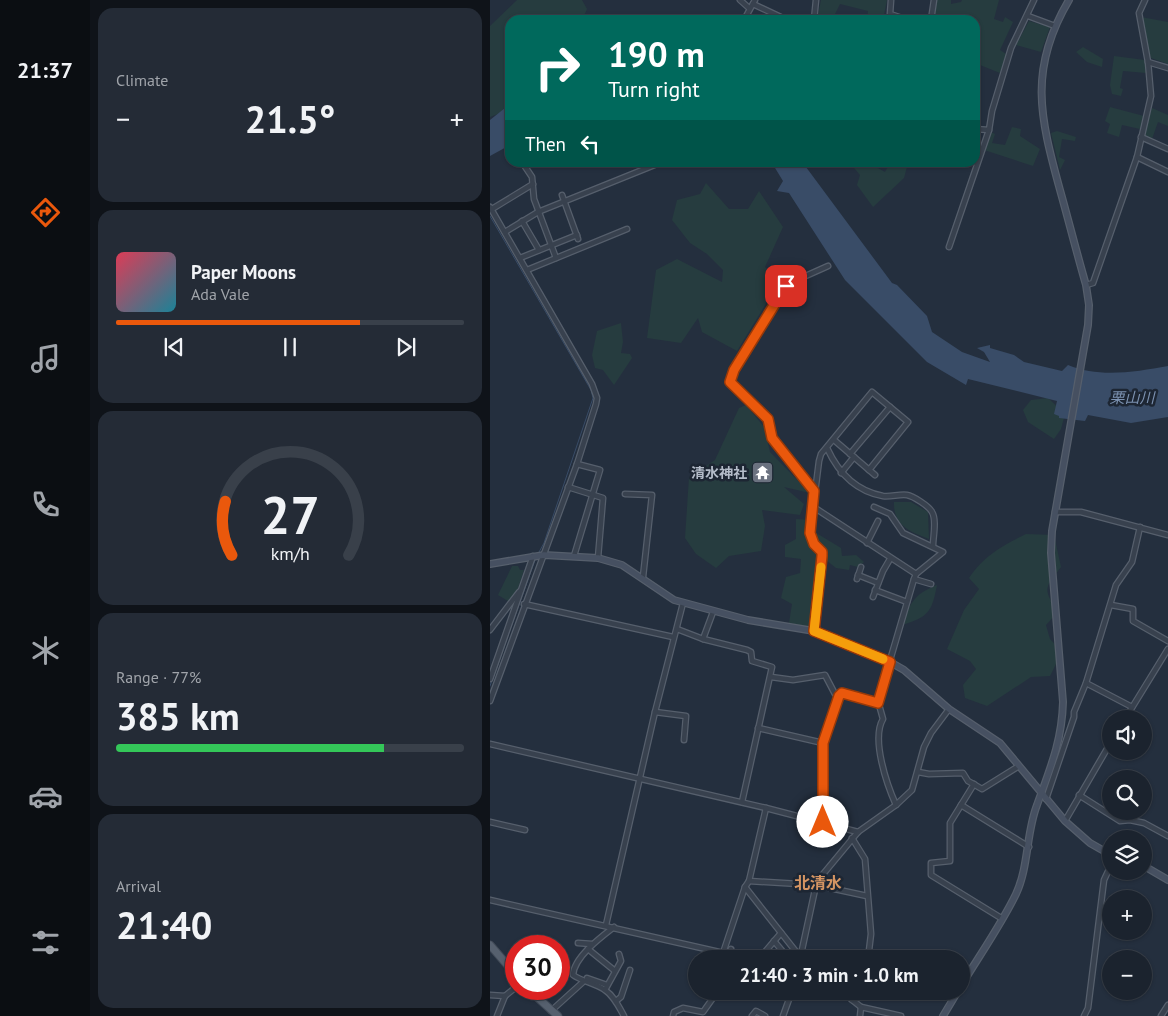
<!DOCTYPE html>
<meta charset="utf-8">
<style>
:root{--surface:#1b232e;--page:#242b36;--text:#f1f3f6;--muted:#a0a4aa;--line:#39404a;--accent:#ea580c}
body{margin:0;font-family:"PT Sans","Noto Sans JP",sans-serif;background:var(--page);color:var(--text);height:100vh;display:flex;flex-direction:column;font-size:19px;white-space:nowrap}
*{box-sizing:border-box;margin:0}
p{font-size:16px;color:var(--muted)}
.icon{flex:none;width:28px;height:28px;fill:none;stroke:currentColor;stroke-width:2;stroke-linecap:round;stroke-linejoin:round}
.map{position:relative;flex:1;overflow:hidden}
.sheet{display:flex;flex-direction:column;gap:8px;padding:8px;background:#0f1319;width:400px}
.sheet>*{flex:none}
.hud{position:absolute;left:15px;top:15px;width:475px;height:152px;border-radius:15px;box-shadow:0 1px 4px #0004,0 0 0 1px var(--line);background:#00695c;color:#fff;overflow:hidden}
.buttons{position:absolute;left:612px;top:710px;display:grid;gap:10px}
.buttons a{display:grid;place-items:center;width:50px;height:50px;border-radius:50%;background:var(--surface);box-shadow:0 1px 4px #0004,0 0 0 1px var(--line);font-size:25px}
.speed{position:absolute;left:15px;top:935px;display:flex;gap:10px;font-size:25px;font-weight:700;text-align:center}
.speed>*{display:grid;place-content:center;width:65px;height:65px;border-radius:50%;background:var(--surface);box-shadow:0 1px 4px #0004,0 0 0 1px var(--line);line-height:1}
.speed .limit{border:8px solid #d22;background:#fff;color:#111}
.pin{position:absolute;display:grid;place-items:center;width:42px;height:42px;color:#fff;margin:-21px;border-radius:10px;box-shadow:0 2px 8px #0006}
.me{position:absolute;width:55px;margin:-28px;rotate:0deg;stroke-linejoin:round;filter:drop-shadow(0 0 4px #0008)}
.turn{display:flex;align-items:center;gap:18px;height:105px;padding:0 20px;font-size:22px}
.turn .icon{width:65px;height:65px;stroke-width:2.5}
.turn b{display:block;font-size:35px;line-height:42px}
.then{display:flex;align-items:center;height:48px;padding:0 20px;background:#0003;gap:10px;font-size:19px}
.big{font-size:38px;font-weight:700;line-height:1.1}
.sheet .tile{flex:1;display:flex;flex-direction:column;justify-content:center;gap:8px;min-width:0;padding:0 18px;border-radius:15px;background:var(--page)}
.sheet .dial{align-items:center;gap:0}
.dial svg{height:130px;overflow:visible;fill:none;stroke:var(--line);stroke-width:7;stroke-linecap:round;text-anchor:middle}
.dial text{fill:var(--text);stroke:none}
.song{display:flex;align-items:center;gap:15px}
.cover{width:60px;height:60px;border-radius:8px;background:linear-gradient(135deg,hsl(350 70% 55%),hsl(190 70% 35%))}
.played{height:5px;border-radius:2px;background:linear-gradient(90deg,var(--accent) 70%,var(--line) 70%)}
.keys{display:flex;justify-content:space-around;direction:ltr}
.heat{display:flex;justify-content:space-between;align-items:center;font-size:28px;direction:ltr}
.charge{height:8px;border-radius:4px;background:linear-gradient(90deg,#34c759 77%,var(--line) 0)}
.trip{position:absolute;left:198px;top:950px;width:282px;height:50px;border-radius:25px;background:var(--surface);box-shadow:0 1px 4px #0004,0 0 0 1px var(--line);font-weight:700;line-height:50px;text-align:center}
main{display:flex;flex:1;min-height:0}
.tabs{display:flex;flex-direction:column;width:90px;justify-content:space-around;align-items:center;background:#0b0e12;color:var(--muted)}
.tabs .icon{width:35px;height:35px}
.tabs .active{color:var(--accent)}
.tabs b{font-size:22px;color:var(--text)}
.map>svg:first-child{display:block}
.green{fill:#263c3f}
.water{fill:#394c67}
.lines{fill:none;stroke-linecap:round;stroke-linejoin:round}
.stream{stroke:#394c67;stroke-width:1}
.street-casing{stroke:#565f6c;stroke-width:7}
.secondary-casing{stroke:#565f6c;stroke-width:8}
.primary-casing{stroke:#414a57;stroke-width:9}
.street{stroke:#38414e;stroke-width:4.5}
.secondary{stroke:#465061;stroke-width:5.5}
.primary{stroke:#56606e;stroke-width:7}
.route-casing{stroke:#983908;stroke-width:12}
.route{stroke:#ea580c;stroke-width:9}
.slow{stroke:#f59e0b;stroke-width:9}
.labels{text-anchor:middle;dominant-baseline:central;stroke-width:5;stroke-linejoin:round;paint-order:stroke}
.poi-label{font-size:14px;font-weight:bold;fill:#b4bcc9;stroke:#1d2633;text-anchor:end}
.water-label{font-size:15px;font-style:italic;fill:#7c92b1;stroke:#1d2633}
.quarter-label{font-size:16px;font-weight:bold;fill:#d59563;stroke:#1d2633}
</style>
<main>
<nav class="tabs">
<b>21:37</b>
<svg class="icon active" aria-label="directions" viewBox="0 0 24 24"><path d="M12 3l9 9-9 9-9-9zM9 14v-3h6M13 9l2 2-2 2"/></svg>
<svg class="icon" aria-label="music" viewBox="0 0 24 24"><path d="M9 18V5l10-2v13"/><circle cx="6" cy="18" r="3"/><circle cx="16" cy="16" r="3"/></svg>
<svg class="icon" aria-label="phone" viewBox="0 0 24 24"><path d="M5 4h4l2 5-3 2q2 4 5 5l2-3 5 2v4C11 20 4 13 5 4z"/></svg>
<svg class="icon" aria-label="climate" viewBox="0 0 24 24"><path d="M12 3v18M4 7l16 10M4 17L20 7"/></svg>
<svg class="icon" aria-label="car" viewBox="0 0 24 24"><path d="M5 17H2v-5l4-1 3-4h7l3 4 3 1v5h-3M9 17h6M6 11h13"/><circle cx="7" cy="17" r="2"/><circle cx="17" cy="17" r="2"/></svg>
<svg class="icon" aria-label="filters" viewBox="0 0 24 24"><path d="M4 7h16M4 17h16"/><circle cx="9" cy="7" r="2"/><circle cx="15" cy="17" r="2"/></svg>
</nav>
<section class="sheet">
<div class="tile"><p>Climate</p>
<div class="heat"><a>−</a><b class="big">21.5°</b><a>+</a></div>
</div>
<div class="tile">
<div class="song"><i class="cover"></i><div><b>Paper Moons</b><p>Ada Vale</p></div></div>
<div class="played"></div>
<div class="keys"><svg class="icon" aria-label="previous" viewBox="0 0 24 24"><path d="M18 5L8 12l10 7zM5 5v14"/></svg><svg class="icon" aria-label="pause" viewBox="0 0 24 24"><path d="M8 5v14M16 5v14"/></svg><svg class="icon" aria-label="next" viewBox="0 0 24 24"><path d="M6 5l10 7-10 7zM19 5v14"/></svg></div>
</div>
<div class="tile dial"><svg viewBox="0 0 100 80">
<path d="M14 69A42 42 0 1 1 86 69"/>
<path d="M14 69A42 42 0 0 1 10 36" stroke="#ea580c"/>
<text x="50" y="56" font-size="32" font-weight="700">27</text>
<text x="50" y="72" font-size="11">km/h</text>
</svg></div>
<div class="tile"><p>Range · 77%</p><b class="big">385 km</b><div class="charge"></div></div>
<div class="tile"><p>Arrival</p><b class="big">21:40</b></div>
</section>
<div class="map">
<svg width="678" height="1016" viewBox="0 0 678 1016">
<rect width="100%" height="100%" fill="#242f3e"/>
<!-- green -->
<g class="green">
<polygon points="27,0 92,0 97,9 93,18 20,20 20,109 0,117 0,26"/>
<polygon points="331,0 397,0 393,20 377,20 378,11 350,4 342,20 328,15"/>
<polygon points="447,0 461,0 461,4 471,2 472,0 509,0 504,19 513,22 515,17 523,22 510,50 516,54 510,73 485,63 485,20 443,20"/>
<polygon points="651,17 678,22 678,64 661,58 655,41"/>
<polygon points="539,21 560,27 551,52 526,45"/>
<polygon points="593,47 613,59 612,67 597,62 586,52"/>
<polygon points="624,56 655,60 656,73 633,71 630,88 633,89 631,96 622,94 620,85"/>
<polygon points="620,107 654,116 650,129 632,125 629,137 617,133 620,124 615,121"/>
<polygon points="662,108 678,115 678,126 668,122 662,139 653,136"/>
<polygon points="522,127 531,129 530,136 550,149 543,166 494,150 501,132 505,134 502,143 515,145"/>
<polygon points="567,131 586,137 585,141 572,139 569,157 575,160 570,170 561,133"/>
<polygon points="360,163 387,163 386,167 395,172 400,163 418,163 414,178 383,207 367,185 370,175"/>
<polygon points="216,183 239,209 258,209 269,191 293,227 275,267 290,281 247,351 212,332 208,318 191,343 157,338 166,270 187,259 232,282 233,270 217,254 200,243 182,220 187,200 210,194"/>
<polygon points="131,323 133,342 131,353 140,354 142,358 124,385 113,370 105,368 102,355 107,331"/>
<polygon points="558,398 575,414 571,429 564,439 538,422 533,410 541,400"/>
<polygon points="256,405 274,427 280,452 320,493 294,487 314,504 310,515 272,510 275,526 271,551 239,556 226,568 206,554 195,538 199,477 225,460 249,408"/>
<path d="M404 502H421L438 512 439 539C420 532 403 525 404 502Z"/>
<polygon points="306,519 319,520 323,531 351,548 352,556 366,555 374,562 368,567 360,565 359,570 346,568 336,560 327,562 319,627 299,623 302,604 291,598 296,577 310,573 311,559 295,557 295,545 306,539"/>
<path d="M536 534 564 535 571 567C555 588 552 588 568 612L556 625 560 639 572 652 560 676 541 677 497 706 475 698 473 685 486 669 480 661 457 649 474 610 489 589 479 578C495 555 512 546 536 534Z"/>
<polygon points="22,566 28,566 30,570 34,570 23,604 8,595"/>
<path d="M447 585C442 611 439 617 412 625 420 603 424 594 447 585Z"/>
</g>
<!-- water -->
<g class="water">
<polygon points="20,104 20,145 0,156 0,120"/>
<path d="M282 163H313L402 283 407 285 437 316 442 332 472 352 500 362 494 352 487 348 500 345V348L524 355 534 362 572 371 578 365C609 378 645 372 678 366V417L641 423 598 415 595 421 569 418V416L564 414 567 401 478 379 476 385 437 362 355 280 299 193 287 191 293 181Z"/>
</g>
<g class="lines">
<!-- stream -->
<g class="stream">
<polyline points="0,216 101,390 103,398 54,543 48,554"/>
<polyline points="0,686 45,560"/>
</g>
<defs>
<g id="street">
<polyline points="250,0 259,8"/>
<polyline points="401,0 400,14 418,20"/>
<polyline points="263,4 297,20"/>
<polyline points="538,16 565,26"/>
<polyline points="254,20 265,0"/>
<polyline points="324,20 326,0"/>
<polyline points="441,20 444,0"/>
<polyline points="658,62 678,68"/>
<polyline points="485,129 499,130"/>
<polyline points="651,137 678,149"/>
<polyline points="647,157 678,172"/>
<polyline points="32,162 42,177 44,199 66,258"/>
<polyline points="72,195 88,239"/>
<polyline points="0,207 102,384 107,398 106,404 87,464 0,701"/>
<polyline points="2,209 43,184"/>
<polyline points="32,221 49,250"/>
<polyline points="15,232 48,212 172,162"/>
<polyline points="459,247 499,130 502,111 521,48 544,0"/>
<polyline points="30,258 87,235"/>
<polyline points="37,270 137,229"/>
<polyline points="596,285 603,283 647,157 661,96 658,62 649,13 655,0"/>
<polyline points="344,440 385,475"/>
<path d="M337 448C348 472 365 491 393 496 401 497 409 494 417 495 423 496 439 506 442 512 447 520 443 537 443 546"/>
<polyline points="360,454 400,407"/>
<polyline points="351,473 364,457"/>
<polyline points="78,487 113,498 108,558"/>
<polyline points="324,491 282,438 278,419 240,380 244,370 292,290 300,283 338,266"/>
<polyline points="135,494 162,495 153,577"/>
<polyline points="322,506 426,574"/>
<path d="M384 507 400 514 413 533 453 552 426 574 424 579 388 701 393 719C381 739 397 785 406 805"/>
<polyline points="565,512 591,512 678,535"/>
<polyline points="377,543 388,521"/>
<polyline points="84,556 110,470 87,464"/>
<polyline points="368,575 388,583"/>
<polyline points="367,579 371,567"/>
<polyline points="424,579 441,584"/>
<polyline points="385,590 417,602"/>
<polyline points="383,597 393,571 400,559"/>
<polyline points="34,604 183,637"/>
<polyline points="621,605 643,609 643,621 678,641"/>
<polyline points="187,629 213,639 257,650 261,652 262,661 282,667 252,802"/>
<polyline points="0,630 29,592"/>
<polyline points="324,631 332,556 332,552 324,544 320,533 329,461 331,454 382,392 418,422 379,470"/>
<polyline points="213,639 223,612"/>
<polyline points="281,677 303,680 335,675 345,694 349,696"/>
<polyline points="0,679 43,556"/>
<polyline points="596,683 642,707"/>
<polyline points="165,712 196,716 194,740"/>
<polyline points="635,719 678,649"/>
<polyline points="268,728 333,743 349,696 353,693 388,703"/>
<polyline points="0,744 276,808 368,832"/>
<polyline points="428,772 439,774 473,773 478,781 492,789 529,766"/>
<polyline points="484,784 460,823 460,861 441,863 441,875 511,918"/>
<polyline points="589,795 630,821 640,820 654,823 678,836"/>
<polyline points="556,799 584,717 584,712 596,683 626,585 642,562 650,527"/>
<polyline points="471,805 539,847"/>
<polyline points="575,821 621,742"/>
<polyline points="0,822 35,830"/>
<polyline points="333,822 333,743"/>
<polyline points="362,838 375,859 381,934 378,959"/>
<polyline points="259,881 326,885 377,896"/>
<polyline points="255,887 311,958"/>
<polyline points="0,900 238,954"/>
<polyline points="116,925 165,712 193,603"/>
<path d="M124 927C111 937 84 957 83 975 93 982 105 983 115 990 124 996 129 1007 134 1016"/>
<polyline points="284,941 299,959"/>
<polyline points="88,943 102,944"/>
<polyline points="98,949 125,971"/>
<polyline points="233,953 255,887 259,881 276,808"/>
<polyline points="237,959 241,949"/>
<polyline points="274,959 274,953 291,933"/>
<polyline points="310,959 326,885 329,879 368,832 406,805 422,790 434,747 441,733 459,709"/>
<polyline points="97,978 117,985"/>
<polyline points="115,990 131,961 129,954"/>
<polyline points="351,991 371,1007 411,1016"/>
<polyline points="0,995 15,996"/>
<polyline points="362,1000 367,991"/>
<polyline points="126,1001 131,997 140,970"/>
<polyline points="61,1011 93,982"/>
<polyline points="7,1016 15,996 26,987"/>
<polyline points="183,1016 184,1012 193,1008 213,1012 228,991"/>
<polyline points="262,1016 266,1011 275,1016"/>
<polyline points="293,1016 302,991"/>
<polyline points="370,1016 371,1007"/>
<polyline points="594,1016 598,1008 614,880 621,865"/>
<polyline points="671,1016 678,1005"/>
</g>
<g id="secondary">
<polyline points="0,564 54,555 108,558 132,565 184,600 258,620 324,631 400,662 414,670 459,709 510,743 575,821 600,843 621,855"/>
<polyline points="654,866 678,880"/>
<path d="M471 986C489 956 511 925 526 894 539 866 536 833 547 805 560 769 572 741 573 702L561 553 562 531 598 325 599 305 596 285C587 254 579 222 570 190 550 117 538 69 579 0"/>
<polyline points="453,1016 468,991"/>
</g>
<g id="primary">
<polyline points="0,945 26,975"/>
<polyline points="38,989 68,1016"/>
</g>
</defs>
<!-- street casing -->
<use href="#street" class="street-casing"/>
<!-- secondary casing -->
<use href="#secondary" class="secondary-casing"/>
<!-- primary casing -->
<use href="#primary" class="primary-casing"/>
<!-- street -->
<use href="#street" class="street"/>
<!-- secondary -->
<use href="#secondary" class="secondary"/>
<!-- primary -->
<use href="#primary" class="primary"/>
</g>
<g class="lines">
<defs>
<polyline id="route" points="296,286 244,370 240,382 278,419 282,438 324,491 320,533 324,544 332,552 332,556 324,631 400,662 388,703 352,693 349,696 333,743 333,822"/>
</defs>
<!-- route casing -->
<use href="#route" class="route-casing"/>
<!-- route -->
<use href="#route" class="route"/>
<!-- slow -->
<polyline class="slow" points="331,567 324,631 393,659"/>
</g>
<!-- icons -->
<defs>
<symbol id="temple-square" viewBox="-11 -11 22 22"><rect x="-9" y="-9" width="18" height="18" rx="4" fill="#6b7280" stroke="#1d2633"/><path d="M0-6L5-2H3V0L6.5 2.5H4V6H1.5V3h-3V6H-4V2.5H-6.5L-3 0V-2H-5Z" fill="#fff"/></symbol>
</defs>
<g fill-rule="evenodd">
<use href="#temple-square" x="260" y="460" width="25" height="25"/>
</g>
<g class="labels">
<!-- poi labels -->
<g class="poi-label">
<text x="257" y="473">清水神社</text>
</g>
<!-- water labels -->
<g class="water-label">
<text x="642" y="397">栗山川</text>
</g>
<!-- quarter labels -->
<g class="quarter-label">
<text x="328" y="883">北清水</text>
</g>
</g>
</svg>
<div class="buttons">
<a><svg class="icon" aria-label="sound" viewBox="0 0 24 24"><path d="M4 9h4l5-4v14l-5-4H4zM17 9q2 3 0 6"/></svg></a>
<a><svg class="icon" aria-label="search" viewBox="0 0 24 24"><circle cx="10" cy="10" r="6"/><path d="M15 15l6 6"/></svg></a>
<a><svg class="icon" aria-label="layers" viewBox="0 0 24 24"><path d="M12 4l9 5-9 5-9-5zM3 14l9 5 9-5"/></svg></a>
<a>+</a>
<a>−</a>
</div>
<div class="speed"><div class="limit">30</div></div>
<div class="pin" style="left:296px;top:286px;background:#d93025"><svg class="icon" aria-label="arrive" viewBox="0 0 24 24"><path d="M6 21V4h12l-3 4 3 4H6"/></svg></div>
<svg class="me" style="left:333px;top:822px" viewBox="-20 -20 40 40"><circle r="19" fill="#fff"/><path d="M0-13L10 11 0 6-10 11z" fill="#ea580c"/></svg>
<div class="trip">21:40 · 3 min · 1.0 km</div>
<div class="hud">
<div class="turn"><svg class="icon" aria-label="right" viewBox="0 0 24 24"><path d="M7 20v-9h11M14 6l5 5-5 5"/></svg><div><b>190 m</b>Turn right</div></div>
<div class="then">Then<svg class="icon" aria-label="left" viewBox="0 0 24 24"><path d="M17 20v-9H6M10 6l-5 5 5 5"/></svg></div>
</div>
</div>
</main>
